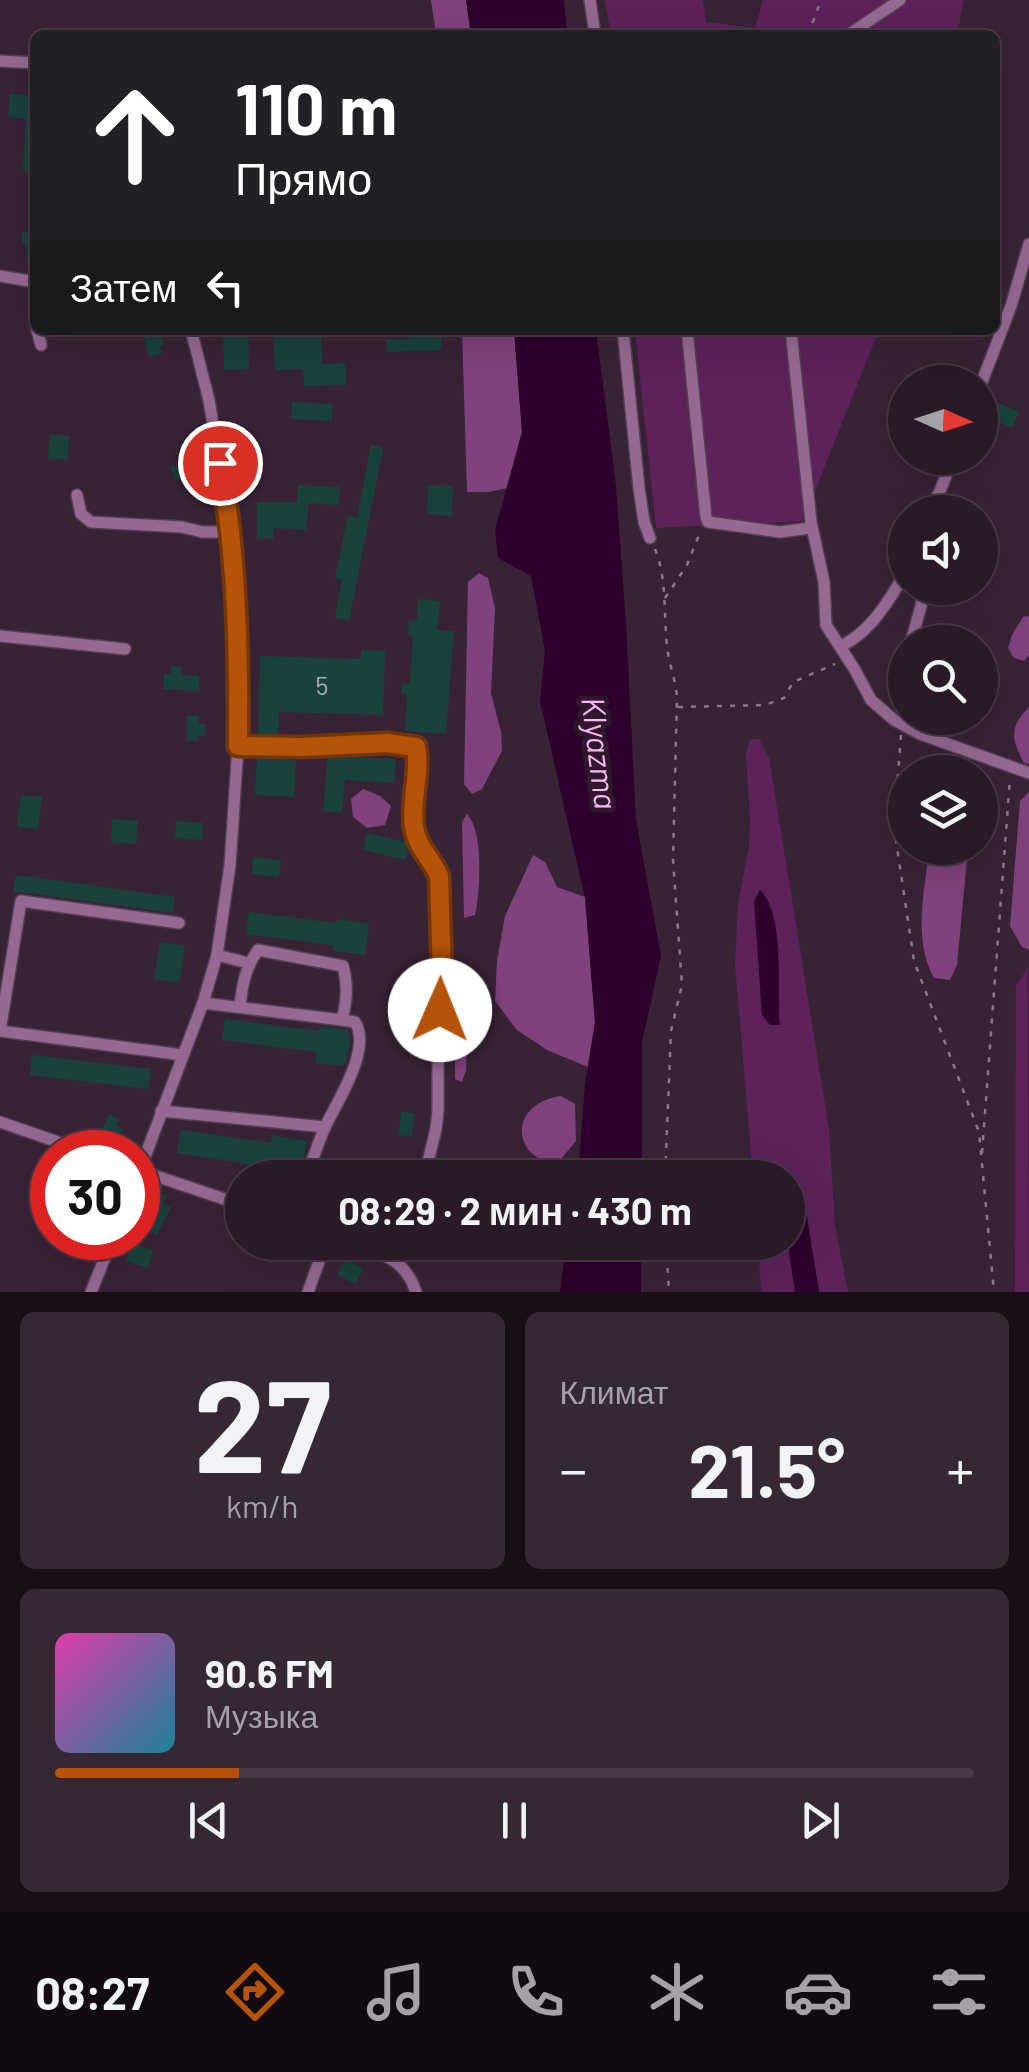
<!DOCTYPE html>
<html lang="ru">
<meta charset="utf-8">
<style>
:root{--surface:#2a1a28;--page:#362734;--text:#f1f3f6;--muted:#a5a1a8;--line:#463845;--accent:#b45309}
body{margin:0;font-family:Barlow,sans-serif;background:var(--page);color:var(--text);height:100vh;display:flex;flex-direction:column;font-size:38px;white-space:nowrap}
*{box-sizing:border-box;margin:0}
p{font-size:32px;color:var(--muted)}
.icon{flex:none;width:55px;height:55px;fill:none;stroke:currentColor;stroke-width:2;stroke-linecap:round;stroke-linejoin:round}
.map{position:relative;height:1292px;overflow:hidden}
.details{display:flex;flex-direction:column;gap:20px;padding:20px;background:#170e16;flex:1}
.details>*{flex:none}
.guide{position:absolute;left:30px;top:30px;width:970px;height:305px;border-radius:15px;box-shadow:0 10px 40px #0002,0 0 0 2px var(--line);background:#202124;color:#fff;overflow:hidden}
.needle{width:65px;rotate:93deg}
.buttons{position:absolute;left:888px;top:365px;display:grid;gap:20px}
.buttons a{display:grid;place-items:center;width:110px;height:110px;border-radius:50%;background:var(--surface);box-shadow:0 10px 40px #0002,0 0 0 2px var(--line);font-size:50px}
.speed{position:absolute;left:30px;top:1130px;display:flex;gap:20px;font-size:50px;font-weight:700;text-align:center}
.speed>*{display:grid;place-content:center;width:130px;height:130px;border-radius:50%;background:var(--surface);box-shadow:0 10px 40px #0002,0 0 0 2px var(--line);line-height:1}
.speed .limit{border:15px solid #d22;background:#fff;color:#111}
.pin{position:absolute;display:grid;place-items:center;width:85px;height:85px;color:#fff;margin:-42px;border:5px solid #fff;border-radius:50%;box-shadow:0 2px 10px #0007}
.me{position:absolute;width:110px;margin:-55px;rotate:1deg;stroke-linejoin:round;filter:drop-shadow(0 0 8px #0008)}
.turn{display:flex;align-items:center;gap:35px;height:210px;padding:0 40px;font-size:45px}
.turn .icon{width:130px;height:130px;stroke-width:2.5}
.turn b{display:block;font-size:70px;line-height:85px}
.then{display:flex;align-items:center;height:95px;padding:0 40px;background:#0003;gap:20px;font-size:38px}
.big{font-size:75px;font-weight:700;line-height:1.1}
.details .tile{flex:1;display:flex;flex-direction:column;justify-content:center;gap:15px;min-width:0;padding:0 35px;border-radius:15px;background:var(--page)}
.details .dial{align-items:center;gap:0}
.dial b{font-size:130px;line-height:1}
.song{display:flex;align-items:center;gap:30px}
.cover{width:120px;height:120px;border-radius:15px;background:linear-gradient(135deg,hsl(320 70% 55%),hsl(190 70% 35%))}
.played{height:10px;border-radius:5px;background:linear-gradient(90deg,var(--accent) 20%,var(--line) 20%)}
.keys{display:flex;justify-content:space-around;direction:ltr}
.heat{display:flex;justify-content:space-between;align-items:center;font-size:55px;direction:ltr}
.details .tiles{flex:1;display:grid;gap:20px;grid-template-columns:1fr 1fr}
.tile:last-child{grid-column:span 2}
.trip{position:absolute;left:225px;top:1160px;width:580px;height:100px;border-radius:50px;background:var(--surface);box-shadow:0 10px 40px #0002,0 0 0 2px var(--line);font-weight:700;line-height:100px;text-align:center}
.menu{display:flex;height:160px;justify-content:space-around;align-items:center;background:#110a10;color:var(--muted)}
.menu .icon{width:70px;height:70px}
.menu .selected{color:var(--accent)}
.menu b{font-size:45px;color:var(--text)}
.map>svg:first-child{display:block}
.green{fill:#5d2259}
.forest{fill:#80427c}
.water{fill:#2d012c}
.building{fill:#19423e}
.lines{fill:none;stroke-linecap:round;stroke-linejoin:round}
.minor-casing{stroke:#533f51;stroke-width:14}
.path{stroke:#8b7989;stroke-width:2.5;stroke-dasharray:5 8;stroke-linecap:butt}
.minor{stroke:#956991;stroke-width:11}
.route-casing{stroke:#753606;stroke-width:25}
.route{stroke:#b45309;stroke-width:18}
.labels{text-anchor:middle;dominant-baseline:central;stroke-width:10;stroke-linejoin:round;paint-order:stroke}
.number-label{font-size:25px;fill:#aeadb6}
.water-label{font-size:32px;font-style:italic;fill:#fdb6f6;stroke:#2d192b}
</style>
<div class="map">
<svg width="1029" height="1292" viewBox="0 0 1029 1292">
<rect width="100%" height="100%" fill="#382336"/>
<!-- green -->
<g class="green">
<polygon points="605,0 703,0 706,22 755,28 763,0 964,0 957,35 611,35"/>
<polygon points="635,330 879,330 803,521 656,528"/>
<polygon points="750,739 759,739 769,758 829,1129 835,1226 848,1292 819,1292 803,1192 789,1194 788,1244 795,1292 761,1292 758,1243 788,1242 788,1178 753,1177 735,964 738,905 749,845 750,819 746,754"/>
<polygon points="1028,967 1029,1292 1015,1292 1016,986"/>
</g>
<!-- forest -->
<g class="forest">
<polygon points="431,0 466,0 471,35 436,35"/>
<polygon points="462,330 514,330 522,432 507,488 489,492 467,492"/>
<polygon points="479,573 488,578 495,608 491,693 501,732 502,751 482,789 472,794 464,784 468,582"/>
<polygon points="1029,616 1029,655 1024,661 1014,658 1008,648 1012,635 1023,617"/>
<path d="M1029 707V764L1024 763C1011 739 1009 727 1029 707Z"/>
<polygon points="363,789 380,796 391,806 385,825 367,828 353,817 351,799"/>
<polygon points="1029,792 1029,950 1022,947 1010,926 1020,801"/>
<path d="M467 814C484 831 480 892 475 915L464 918 462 822Z"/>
<path d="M930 848H968L957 965 950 980 934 978C913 940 924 889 930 848Z"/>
<polygon points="533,855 545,862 557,887 585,897 595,1022 588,1067 547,1050 517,1030 495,1001 497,961 505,916"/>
<polygon points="461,991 469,1001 466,1070 462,1082 455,1079 456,997"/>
<path d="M561 1096 575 1104 576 1141 560 1160 544 1162C537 1157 529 1153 526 1146 512 1119 536 1099 561 1096Z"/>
</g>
<!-- water -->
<g class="water">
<polygon points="466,0 564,0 567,35 471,35"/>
<polygon points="514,330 596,330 616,486 626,624 636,820 661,956 642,1042 642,1177 578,1177 585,1084 595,1022 585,898 540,701 545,651 531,576 498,558 495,530 522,432"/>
<path d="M760 890C786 915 776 989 780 1025H770L762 1015 754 901Z"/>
<path d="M793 1186 803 1192 819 1292H795C791 1265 781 1209 793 1186Z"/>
<polygon points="566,1243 641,1243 641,1292 560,1292"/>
</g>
<!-- building -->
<g class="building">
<polygon points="10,94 35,96 35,172 23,171 26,119 8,117"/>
<polygon points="22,232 35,232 35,263 27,263 26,245 22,245"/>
<polygon points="142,330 152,330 153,335 161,333 164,345 160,346 162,353 149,357"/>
<polygon points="223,330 248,330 249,369 224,370"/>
<polygon points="273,330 321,330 322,364 345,363 346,385 304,386 303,369 275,370"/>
<polygon points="408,330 441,330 442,350 387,352 386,340 409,339"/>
<polygon points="990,399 1019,412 1012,428 983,415"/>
<polygon points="292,402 332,404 332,421 291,419"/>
<polygon points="50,434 69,436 68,460 48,458"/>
<polygon points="371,445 383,448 349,621 335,618 342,580 335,578 348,516 357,518"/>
<polygon points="193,462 195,476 174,480 171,466"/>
<polygon points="298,485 340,487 339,505 309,503 306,530 274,528 273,539 257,538 257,502 297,502"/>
<polygon points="428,485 453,486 452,516 427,514"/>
<polygon points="418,599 440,601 437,630 454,631 446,734 405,731 407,694 401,694 402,683 410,684 413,637 408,636 409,621 417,621"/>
<polygon points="361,650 385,651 383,715 279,712 278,737 258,737 260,656 361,659"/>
<polygon points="171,666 182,667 181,675 199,676 199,691 163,689 164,674 171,674"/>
<polygon points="187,716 199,716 199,724 205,724 205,736 197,736 197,741 187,741"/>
<polygon points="328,755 396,759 394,783 345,780 342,813 323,811"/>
<polygon points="257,757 296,760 294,797 255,795"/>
<polygon points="21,795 42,797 38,829 17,827"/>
<polygon points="112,819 138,821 136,844 111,842"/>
<polygon points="176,821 203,823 202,840 175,838"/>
<polygon points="367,833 409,843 406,860 363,850"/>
<polygon points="253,857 281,860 279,877 252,874"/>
<polygon points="16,875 175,897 173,913 22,892 13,893"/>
<polygon points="249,912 337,923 337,919 369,924 365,955 333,951 333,945 246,934"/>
<polygon points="160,942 185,946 179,983 154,979"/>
<polygon points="225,1019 319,1031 320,1027 348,1030 350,1045 344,1066 315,1063 317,1052 222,1040"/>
<polygon points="406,1032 422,1033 421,1052 404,1051"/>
<polygon points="32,1055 151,1069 148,1089 30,1075"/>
<polygon points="401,1112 414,1113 412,1137 399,1135"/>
<polygon points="109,1114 119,1119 116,1125 124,1129 118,1144 99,1136"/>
<polygon points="181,1130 271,1143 272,1135 307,1141 305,1152 296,1176 267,1172 268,1167 177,1153"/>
<polygon points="155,1191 166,1196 163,1203 171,1207 157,1235 138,1225"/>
<polygon points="257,1242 308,1242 301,1260"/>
<polygon points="132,1243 153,1250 148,1268 126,1261"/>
<polygon points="345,1259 363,1268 356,1284 337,1275"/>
</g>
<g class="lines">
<defs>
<g id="minor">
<polyline points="590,0 595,35"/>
<polyline points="848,35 900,0"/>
<polyline points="0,61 35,63"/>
<polyline points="0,276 35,282"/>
<polyline points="37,330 41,345"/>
<polyline points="623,330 639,488 644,522 650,538"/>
<polyline points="687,330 706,517 708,522 780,532 811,528"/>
<polyline points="791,330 811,522 824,582 826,625 855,670 871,700 894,720 920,734 1029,773"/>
<polyline points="980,387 1011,306 1029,244"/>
<polyline points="77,495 81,514 91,522 182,527 202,532 231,532"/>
<polyline points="929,512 940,491 953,458"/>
<polyline points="0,636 125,649"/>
<polyline points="911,642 926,588"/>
<path d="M840 646C867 636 892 598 905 572"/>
<path d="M238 746 302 747 387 743 416 747C421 773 410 800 414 827 417 848 431 857 439 876L442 975 438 1045V1111L436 1129 424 1178"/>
<polyline points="217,955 248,963"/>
<path d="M203 1003 342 1020 355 1022C372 1049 338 1100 326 1125 318 1142 313 1161 305 1178"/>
<path d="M240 1007C242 986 245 968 258 950L343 966C348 985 347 1000 342 1020"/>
<polyline points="0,1031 21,901 179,923"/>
<polyline points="0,1031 183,1055"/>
<polyline points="161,1111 325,1127"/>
<polyline points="0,1122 87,1152"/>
<polyline points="138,1170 242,1205"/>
<polyline points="138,1175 203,1003 217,955 230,865 238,746 239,706 231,535 209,400 191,330"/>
<path d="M351 1242C381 1254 405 1258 416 1292"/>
<polyline points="386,1256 399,1242"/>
<polyline points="91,1292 113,1238"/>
<polyline points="308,1292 326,1242"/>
</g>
</defs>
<!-- minor casing -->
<use href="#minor" class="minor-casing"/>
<!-- path -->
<g class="path">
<polyline points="808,35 821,0"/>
<path d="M655 549C669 584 662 622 669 659 672 672 676 684 677 697L673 860 682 985 671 1031 665 1178"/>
<polyline points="665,598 687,565 701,530"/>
<polyline points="678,707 765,705 784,698 793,682 835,664"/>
<polyline points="901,735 894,827 914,961 979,1132 994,1292"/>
<polyline points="982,1153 1010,778"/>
<polyline points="666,1242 669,1292"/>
</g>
<!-- minor -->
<use href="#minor" class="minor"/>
</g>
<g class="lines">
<defs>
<path id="route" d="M220 463C237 556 239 652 238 746L302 747 387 743 416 747C421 773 410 800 414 827 417 848 431 857 439 876L442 976 440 1010"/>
</defs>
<!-- route casing -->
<use href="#route" class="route-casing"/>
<!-- route -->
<use href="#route" class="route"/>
</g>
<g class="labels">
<!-- number labels -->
<g class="number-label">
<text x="322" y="685">5</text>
</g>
<!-- water labels -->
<g class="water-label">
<text transform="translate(601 753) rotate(83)">Klyazma</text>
</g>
</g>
</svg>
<div class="buttons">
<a><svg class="needle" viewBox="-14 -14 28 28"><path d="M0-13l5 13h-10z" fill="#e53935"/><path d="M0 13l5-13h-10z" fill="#a5a1a8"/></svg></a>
<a><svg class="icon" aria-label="sound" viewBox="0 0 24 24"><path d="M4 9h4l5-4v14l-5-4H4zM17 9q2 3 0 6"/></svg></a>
<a><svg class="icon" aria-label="search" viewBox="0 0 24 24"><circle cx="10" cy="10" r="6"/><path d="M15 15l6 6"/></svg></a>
<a><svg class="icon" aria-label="layers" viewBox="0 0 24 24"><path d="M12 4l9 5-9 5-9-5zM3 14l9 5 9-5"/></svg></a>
</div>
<div class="speed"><div class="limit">30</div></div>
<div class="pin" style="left:220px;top:463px;background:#d93025"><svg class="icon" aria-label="arrive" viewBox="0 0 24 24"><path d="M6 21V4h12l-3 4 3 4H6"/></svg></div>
<svg class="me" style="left:440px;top:1010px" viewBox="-20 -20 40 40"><circle r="19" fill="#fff"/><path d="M0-13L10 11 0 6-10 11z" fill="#b45309"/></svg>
<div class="trip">08:29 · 2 мин · 430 m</div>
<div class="guide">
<div class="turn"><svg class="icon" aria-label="ahead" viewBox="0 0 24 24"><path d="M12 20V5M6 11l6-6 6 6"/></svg><div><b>110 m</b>Прямо</div></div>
<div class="then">Затем<svg class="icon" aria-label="left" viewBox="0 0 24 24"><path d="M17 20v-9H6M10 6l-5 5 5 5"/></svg></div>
</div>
</div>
<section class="details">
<div class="tiles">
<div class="tile dial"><b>27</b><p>km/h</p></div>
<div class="tile"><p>Климат</p>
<div class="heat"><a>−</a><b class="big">21.5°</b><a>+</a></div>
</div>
<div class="tile">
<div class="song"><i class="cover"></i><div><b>90.6 FM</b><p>Музыка</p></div></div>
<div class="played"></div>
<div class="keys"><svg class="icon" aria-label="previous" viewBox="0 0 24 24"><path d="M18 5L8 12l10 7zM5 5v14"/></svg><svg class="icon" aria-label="pause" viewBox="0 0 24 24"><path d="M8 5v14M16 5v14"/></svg><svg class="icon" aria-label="next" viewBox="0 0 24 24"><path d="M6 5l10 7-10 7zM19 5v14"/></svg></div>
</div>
</div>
</section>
<nav class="menu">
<b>08:27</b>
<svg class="icon selected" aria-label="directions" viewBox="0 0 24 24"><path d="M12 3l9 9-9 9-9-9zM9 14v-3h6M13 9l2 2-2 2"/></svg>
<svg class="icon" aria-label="music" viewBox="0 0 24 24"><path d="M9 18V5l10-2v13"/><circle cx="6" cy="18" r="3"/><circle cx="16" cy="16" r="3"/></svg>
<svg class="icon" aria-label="phone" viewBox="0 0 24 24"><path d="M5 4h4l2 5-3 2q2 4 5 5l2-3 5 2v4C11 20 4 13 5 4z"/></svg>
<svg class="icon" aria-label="climate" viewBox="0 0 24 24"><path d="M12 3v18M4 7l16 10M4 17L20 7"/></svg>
<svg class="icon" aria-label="car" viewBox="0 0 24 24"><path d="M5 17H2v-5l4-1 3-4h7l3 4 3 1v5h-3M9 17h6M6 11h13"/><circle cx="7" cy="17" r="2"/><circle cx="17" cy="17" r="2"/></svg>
<svg class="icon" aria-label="filters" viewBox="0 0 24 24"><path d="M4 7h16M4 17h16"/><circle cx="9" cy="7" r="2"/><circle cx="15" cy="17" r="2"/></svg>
</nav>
